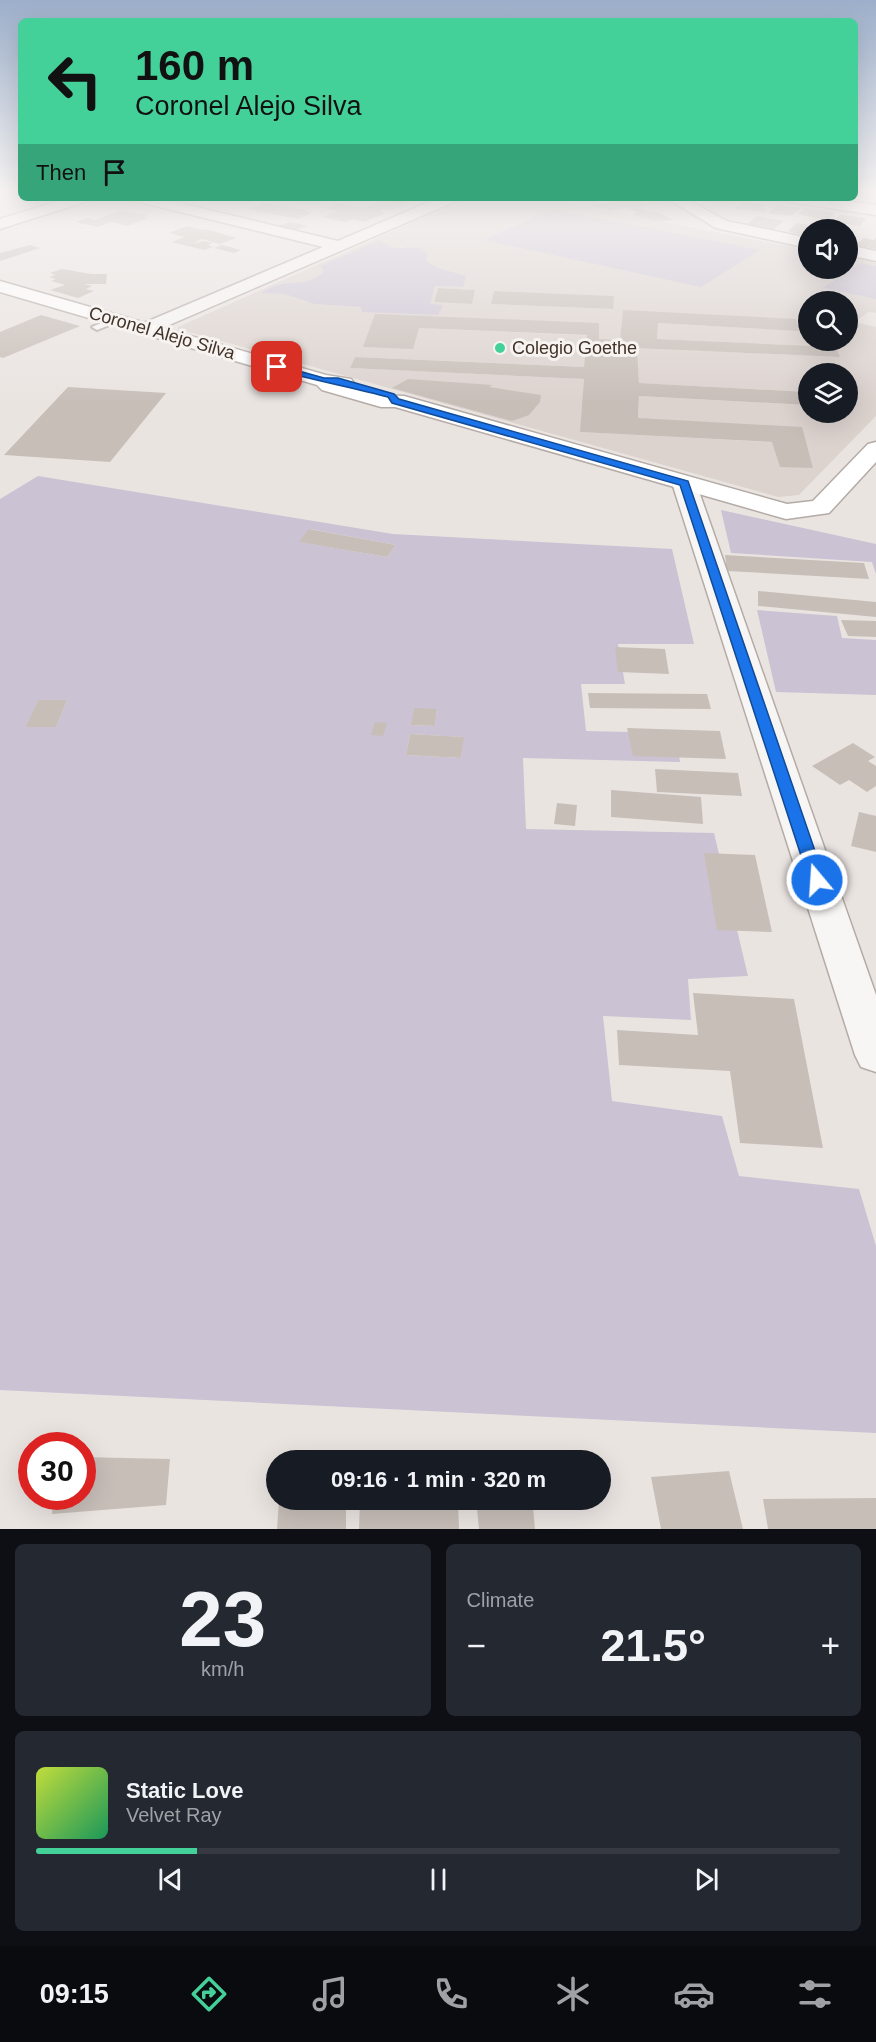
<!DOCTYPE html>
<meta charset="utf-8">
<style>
:root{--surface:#171b24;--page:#242831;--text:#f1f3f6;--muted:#9ea1a6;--line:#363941;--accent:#44d099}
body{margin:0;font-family:Arial,sans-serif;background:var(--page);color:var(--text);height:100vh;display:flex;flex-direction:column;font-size:22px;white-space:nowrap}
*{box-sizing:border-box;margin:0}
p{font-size:20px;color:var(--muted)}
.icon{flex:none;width:33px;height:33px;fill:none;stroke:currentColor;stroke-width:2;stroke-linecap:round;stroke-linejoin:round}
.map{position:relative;height:1529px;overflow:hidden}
.details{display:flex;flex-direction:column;gap:15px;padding:15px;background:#0d0f14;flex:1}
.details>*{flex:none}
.hud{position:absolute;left:18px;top:18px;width:840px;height:183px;border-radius:9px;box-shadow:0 6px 24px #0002;background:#44d099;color:#111;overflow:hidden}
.controls{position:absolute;left:798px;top:219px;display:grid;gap:12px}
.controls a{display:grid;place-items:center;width:60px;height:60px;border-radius:50%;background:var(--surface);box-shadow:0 6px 24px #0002;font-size:30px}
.speed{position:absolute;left:18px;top:1432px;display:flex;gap:12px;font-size:30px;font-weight:700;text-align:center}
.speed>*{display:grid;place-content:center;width:78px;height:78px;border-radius:50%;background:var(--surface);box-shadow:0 6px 24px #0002;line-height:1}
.speed .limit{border:9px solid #d22;background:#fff;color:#111}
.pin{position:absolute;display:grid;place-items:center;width:51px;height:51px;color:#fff;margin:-26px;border-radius:12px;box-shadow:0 3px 9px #0006}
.me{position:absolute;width:66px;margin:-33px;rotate:342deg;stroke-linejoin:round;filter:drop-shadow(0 0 4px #0008)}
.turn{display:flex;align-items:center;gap:21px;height:126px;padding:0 18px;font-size:27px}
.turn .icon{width:78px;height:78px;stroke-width:2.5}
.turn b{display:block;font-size:42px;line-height:51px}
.then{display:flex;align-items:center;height:57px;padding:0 18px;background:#0003;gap:12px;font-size:22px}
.big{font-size:45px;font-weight:700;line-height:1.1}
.details .widget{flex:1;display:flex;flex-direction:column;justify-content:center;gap:9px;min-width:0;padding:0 21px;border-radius:9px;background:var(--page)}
.details .dial{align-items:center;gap:0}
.dial b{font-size:78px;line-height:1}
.song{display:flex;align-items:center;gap:18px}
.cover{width:72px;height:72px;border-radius:9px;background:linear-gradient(135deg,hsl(70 70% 55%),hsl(150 70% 35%))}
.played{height:6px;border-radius:3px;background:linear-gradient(90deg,var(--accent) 20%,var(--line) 20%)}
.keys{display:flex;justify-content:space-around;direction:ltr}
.heat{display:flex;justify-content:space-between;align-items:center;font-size:33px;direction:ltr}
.details .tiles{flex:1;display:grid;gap:15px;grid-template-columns:1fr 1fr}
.widget:last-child{grid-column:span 2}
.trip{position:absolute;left:266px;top:1450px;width:345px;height:60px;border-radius:30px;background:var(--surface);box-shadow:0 6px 24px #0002;font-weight:700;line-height:60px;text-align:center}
.menu{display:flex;height:96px;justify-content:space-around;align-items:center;background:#090b0e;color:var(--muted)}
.menu .icon{width:42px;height:42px}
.menu .current{color:var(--accent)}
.menu b{font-size:27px;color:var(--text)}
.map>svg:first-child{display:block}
.built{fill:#dcd3cf;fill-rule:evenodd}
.green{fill:#cbc2d4;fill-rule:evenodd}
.building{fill:#c7beb8}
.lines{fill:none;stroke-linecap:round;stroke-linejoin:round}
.service-casing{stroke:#b4aba6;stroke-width:4}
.minor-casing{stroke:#b4aba6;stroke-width:3}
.tertiary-casing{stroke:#b4aba6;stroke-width:3}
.secondary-casing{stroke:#b4aba6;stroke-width:3}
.service{fill:#f8f6f4;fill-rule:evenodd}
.minor{fill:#f8f6f4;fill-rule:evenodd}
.tertiary{fill:#f8f6f4;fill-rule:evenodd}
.secondary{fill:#fff;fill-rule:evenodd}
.route{fill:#1a73e8;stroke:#114b97;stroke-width:1.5}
.poi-dot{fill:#44d099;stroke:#f7f3f1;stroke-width:2}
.labels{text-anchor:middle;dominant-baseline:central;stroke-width:6;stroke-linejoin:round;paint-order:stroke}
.far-street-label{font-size:18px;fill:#423329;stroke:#f7f3f1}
.far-poi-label{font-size:18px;fill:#423329;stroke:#f7f3f1;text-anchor:start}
</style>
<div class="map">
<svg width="876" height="1529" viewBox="0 0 876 1529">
<rect width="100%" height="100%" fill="#eae4e1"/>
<!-- built -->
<path class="built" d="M467 198H541L808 250V268H848V257L876 263V313L868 312 855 322 876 327V416L799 495 778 497 178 329V327ZM401 247 427 254 425 261 463 287 435 286 429 304 362 312V307L314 304 285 294 261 292 279 285 301 284 316 279 324 272 320 267ZM438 288 475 290 472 304 434 302ZM494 291 613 296V309L491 304ZM808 302H848V340H808ZM623 311 798 331 658 323 657 339 836 347 840 357 659 349 620 340ZM599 323 598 336 419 328ZM587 346 637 348 639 383 808 392V374H848V412H808V405L639 396 638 418 806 444 581 432 584 379 350 368 355 357 584 367Z"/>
<!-- green -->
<g class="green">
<polygon points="552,209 760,250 701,287 484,240"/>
<path d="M379 240 393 248H421L428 254 426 261 438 268 466 276 463 287 435 286 430 304 443 305 438 315 362 312 361 307 314 304 285 294 260 293C265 290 272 287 278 285 297 281 306 286 324 272L320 266Z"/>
<polygon points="860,263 876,266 876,299 823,288"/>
<path d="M38 476 393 534 672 549 694 644H618L625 684H581L586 731 676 733 680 762 523 758 526 829 714 833 748 976 688 979 691 1020 603 1016 612 1101 722 1116 739 1176 859 1189 876 1246V1433L0 1390V499ZM310 529 396 545 387 557 300 542ZM38 700H67L56 727H27ZM414 709H437L435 726 412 725ZM410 734 463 737 461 758 406 755Z"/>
<polygon points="721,510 876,544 876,574 872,562 731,553"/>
<polygon points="757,610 837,616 842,638 876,640 876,695 776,692"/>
</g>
<!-- building -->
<g class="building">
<polygon points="377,198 411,202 391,210 384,209 379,211 385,213 364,222 353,219 346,222 322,217 338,211 325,208 338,203 363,208 378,202"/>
<polygon points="694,198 725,198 731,199 724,204 691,200"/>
<polygon points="636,199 647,205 638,206 644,210 660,213 673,220 655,221 635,216 631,214 638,213 627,207 611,211 588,205"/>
<polygon points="744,201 765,205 762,208 767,209 764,212 736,208"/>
<polygon points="264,203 308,210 304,211 312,213 298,219 248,209"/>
<polygon points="777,205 801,208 792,216 768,213"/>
<polygon points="805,208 835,213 826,222 819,221 820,219 798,214"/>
<polygon points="120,211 147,215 143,217 149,218 127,226 111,222 97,227 76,222 88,218 95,220"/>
<polygon points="840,215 866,218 860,226 833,222"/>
<polygon points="757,216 784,221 773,230 746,225"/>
<polygon points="290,222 308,226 296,230 278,226"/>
<polygon points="823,222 832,225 846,227 844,229 820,226"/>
<polygon points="797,223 826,228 826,230 808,230 808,236 787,231"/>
<polygon points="187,226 202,230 206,229 236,238 220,244 202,239 192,244 204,241 213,243 208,245 213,247 204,250 171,242 185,237 169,233"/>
<polygon points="864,238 873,240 876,238 876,249 856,245"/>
<polygon points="30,245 40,248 0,261 0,253"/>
<polygon points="222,245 241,250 234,253 214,248"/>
<polygon points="62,269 91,274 107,274 106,284 84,284 92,286 86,289 94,291 78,298 50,290 65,285 51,281 56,279 49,277 56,275 50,273"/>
<polygon points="438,288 475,290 472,304 434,302"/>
<polygon points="494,291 614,296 613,309 491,304"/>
<polygon points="623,310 796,319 799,331 658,323 657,339 836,347 840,357 637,348 639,383 808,392 808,405 639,396 638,418 802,427 813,468 780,467 772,442 580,432 584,379 350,368 355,357 584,367 587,335 419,328 413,349 363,347 375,314 599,323 599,339 620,340"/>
<polygon points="41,315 80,326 3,358 0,357 0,332"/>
<polygon points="408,379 492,385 489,387 541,395 540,402 529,415 512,421 392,388"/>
<polygon points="68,387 166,393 110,462 4,455"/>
<polygon points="309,529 396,545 387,557 299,542"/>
<polygon points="725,555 864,563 869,579 727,571"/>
<polygon points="758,591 876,602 876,617 758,606"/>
<polygon points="841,620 876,621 876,637 848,636"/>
<polygon points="615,647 665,649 669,674 618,672"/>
<polygon points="588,693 707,694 711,709 590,708"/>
<polygon points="38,700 67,700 56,727 26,727"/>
<polygon points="414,708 437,709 435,726 411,725"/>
<polygon points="375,722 387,723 383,736 371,735"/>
<polygon points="627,728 720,731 726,759 633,756"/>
<polygon points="410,734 464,737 461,758 406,755"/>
<polygon points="853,743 875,757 868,761 876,766 876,786 867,792 849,780 840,785 812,766"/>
<polygon points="655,769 738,773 742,796 657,792"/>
<polygon points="611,790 701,797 703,824 611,817"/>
<polygon points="557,803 577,805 575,826 554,824"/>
<polygon points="859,812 876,816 876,852 851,846"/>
<polygon points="704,853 755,855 772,932 717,930"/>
<polygon points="693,993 794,999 823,1148 740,1143 730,1071 619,1065 617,1030 698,1035"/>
<polygon points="82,1457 170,1459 166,1505 52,1514 53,1497 82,1497"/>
<polygon points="729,1471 743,1529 661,1529 651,1477"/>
<polygon points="876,1498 876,1529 768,1529 763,1499"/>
<polygon points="279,1500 346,1500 346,1529 277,1529"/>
<polygon points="360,1500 458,1500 459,1529 359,1529"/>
<polygon points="533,1507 535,1529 479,1529 477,1509"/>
</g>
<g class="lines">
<defs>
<polygon id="service" points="114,317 119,320 117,322 97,330 92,327"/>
<g id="minor">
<polygon points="133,198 159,198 338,241 438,198 458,198 456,201 146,335 139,333 137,329 139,325 323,247 135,201"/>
<polygon points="666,198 684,198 727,221 808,238 808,248 716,228"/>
<polygon points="782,198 821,198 876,205 876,215 789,202"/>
<polygon points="848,245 876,251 876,261 848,255"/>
<polygon points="684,476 692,478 696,483 876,995 876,1072 861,1067 855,1055 672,483 676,478"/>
</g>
<polygon id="tertiary" points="68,198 90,198 88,201 0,229 0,219"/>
<polygon id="secondary" points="0,281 326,375 351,379 354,383 352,386 382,395 404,396 787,504 813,501 868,444 876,442 876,462 829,513 786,519 395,407 381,407 322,390 317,385 0,292"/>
</defs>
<!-- service casing -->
<use href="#service" class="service-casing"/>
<!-- minor casing -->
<use href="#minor" class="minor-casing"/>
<!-- tertiary casing -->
<use href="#tertiary" class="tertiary-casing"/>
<!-- secondary casing -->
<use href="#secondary" class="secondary-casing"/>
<!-- service -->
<use href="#service" class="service"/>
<!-- minor -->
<use href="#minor" class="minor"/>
<!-- tertiary -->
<use href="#tertiary" class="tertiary"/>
<!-- secondary -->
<use href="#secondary" class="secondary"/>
</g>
<!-- sky -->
<linearGradient id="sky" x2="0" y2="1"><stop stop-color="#9cafca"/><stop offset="0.47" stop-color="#f6f3f2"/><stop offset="1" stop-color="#f6f3f2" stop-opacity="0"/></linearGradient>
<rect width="876" height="404" fill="url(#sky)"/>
<!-- route -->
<path class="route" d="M277 365 324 378H338L394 394 399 399 688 481 825 880 822 883H812L809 880 680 485 392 403 388 397C350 387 312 380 274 369V365Z"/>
<!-- markers -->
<circle class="poi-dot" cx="500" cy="348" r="6"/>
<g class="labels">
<!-- far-street labels -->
<g class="far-street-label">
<text transform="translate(162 333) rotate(16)">Coronel Alejo Silva</text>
</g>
<!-- far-poi labels -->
<g class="far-poi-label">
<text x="512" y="348">Colegio Goethe</text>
</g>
</g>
</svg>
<div class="controls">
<a><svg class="icon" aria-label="sound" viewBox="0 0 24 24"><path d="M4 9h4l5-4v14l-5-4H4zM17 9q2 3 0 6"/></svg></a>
<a><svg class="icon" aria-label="search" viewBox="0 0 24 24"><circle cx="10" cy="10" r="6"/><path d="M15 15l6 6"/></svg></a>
<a><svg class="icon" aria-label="layers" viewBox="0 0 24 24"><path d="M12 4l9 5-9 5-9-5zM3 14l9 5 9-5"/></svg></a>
</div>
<div class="speed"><div class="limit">30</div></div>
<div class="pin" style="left:277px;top:367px;background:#d93025"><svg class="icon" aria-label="arrive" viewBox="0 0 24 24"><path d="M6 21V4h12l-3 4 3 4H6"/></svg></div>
<svg class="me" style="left:817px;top:880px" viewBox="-20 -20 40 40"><circle r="17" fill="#1a73e8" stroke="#fff" stroke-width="3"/><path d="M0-11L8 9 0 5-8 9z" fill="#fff"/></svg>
<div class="trip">09:16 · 1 min · 320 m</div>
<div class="hud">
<div class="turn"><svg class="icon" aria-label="left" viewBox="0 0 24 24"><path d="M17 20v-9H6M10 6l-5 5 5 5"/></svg><div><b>160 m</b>Coronel Alejo Silva</div></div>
<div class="then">Then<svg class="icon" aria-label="arrive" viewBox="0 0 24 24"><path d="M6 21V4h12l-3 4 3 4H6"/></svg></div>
</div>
</div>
<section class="details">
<div class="tiles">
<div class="widget dial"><b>23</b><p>km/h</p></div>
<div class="widget"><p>Climate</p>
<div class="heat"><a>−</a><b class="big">21.5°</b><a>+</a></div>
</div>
<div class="widget">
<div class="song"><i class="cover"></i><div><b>Static Love</b><p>Velvet Ray</p></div></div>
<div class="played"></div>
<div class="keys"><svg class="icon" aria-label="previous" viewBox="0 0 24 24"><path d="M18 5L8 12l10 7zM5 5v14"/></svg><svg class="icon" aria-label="pause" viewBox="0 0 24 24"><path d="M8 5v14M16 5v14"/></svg><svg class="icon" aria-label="next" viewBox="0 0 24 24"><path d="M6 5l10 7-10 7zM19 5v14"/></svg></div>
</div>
</div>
</section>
<nav class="menu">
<b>09:15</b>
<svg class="icon current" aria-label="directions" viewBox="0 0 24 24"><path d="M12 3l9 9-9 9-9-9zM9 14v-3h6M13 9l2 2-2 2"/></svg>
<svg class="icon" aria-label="music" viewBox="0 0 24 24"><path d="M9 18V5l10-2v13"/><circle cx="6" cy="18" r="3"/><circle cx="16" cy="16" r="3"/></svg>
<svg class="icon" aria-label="phone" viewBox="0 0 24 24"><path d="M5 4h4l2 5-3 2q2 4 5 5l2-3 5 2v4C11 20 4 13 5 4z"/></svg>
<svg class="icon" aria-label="climate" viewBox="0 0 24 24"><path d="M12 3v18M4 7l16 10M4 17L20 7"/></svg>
<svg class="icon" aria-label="car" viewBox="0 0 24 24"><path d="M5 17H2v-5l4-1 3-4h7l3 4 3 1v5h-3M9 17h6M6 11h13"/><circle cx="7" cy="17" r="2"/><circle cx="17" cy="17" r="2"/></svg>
<svg class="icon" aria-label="filters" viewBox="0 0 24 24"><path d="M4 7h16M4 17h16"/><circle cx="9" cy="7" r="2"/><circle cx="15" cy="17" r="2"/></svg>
</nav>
